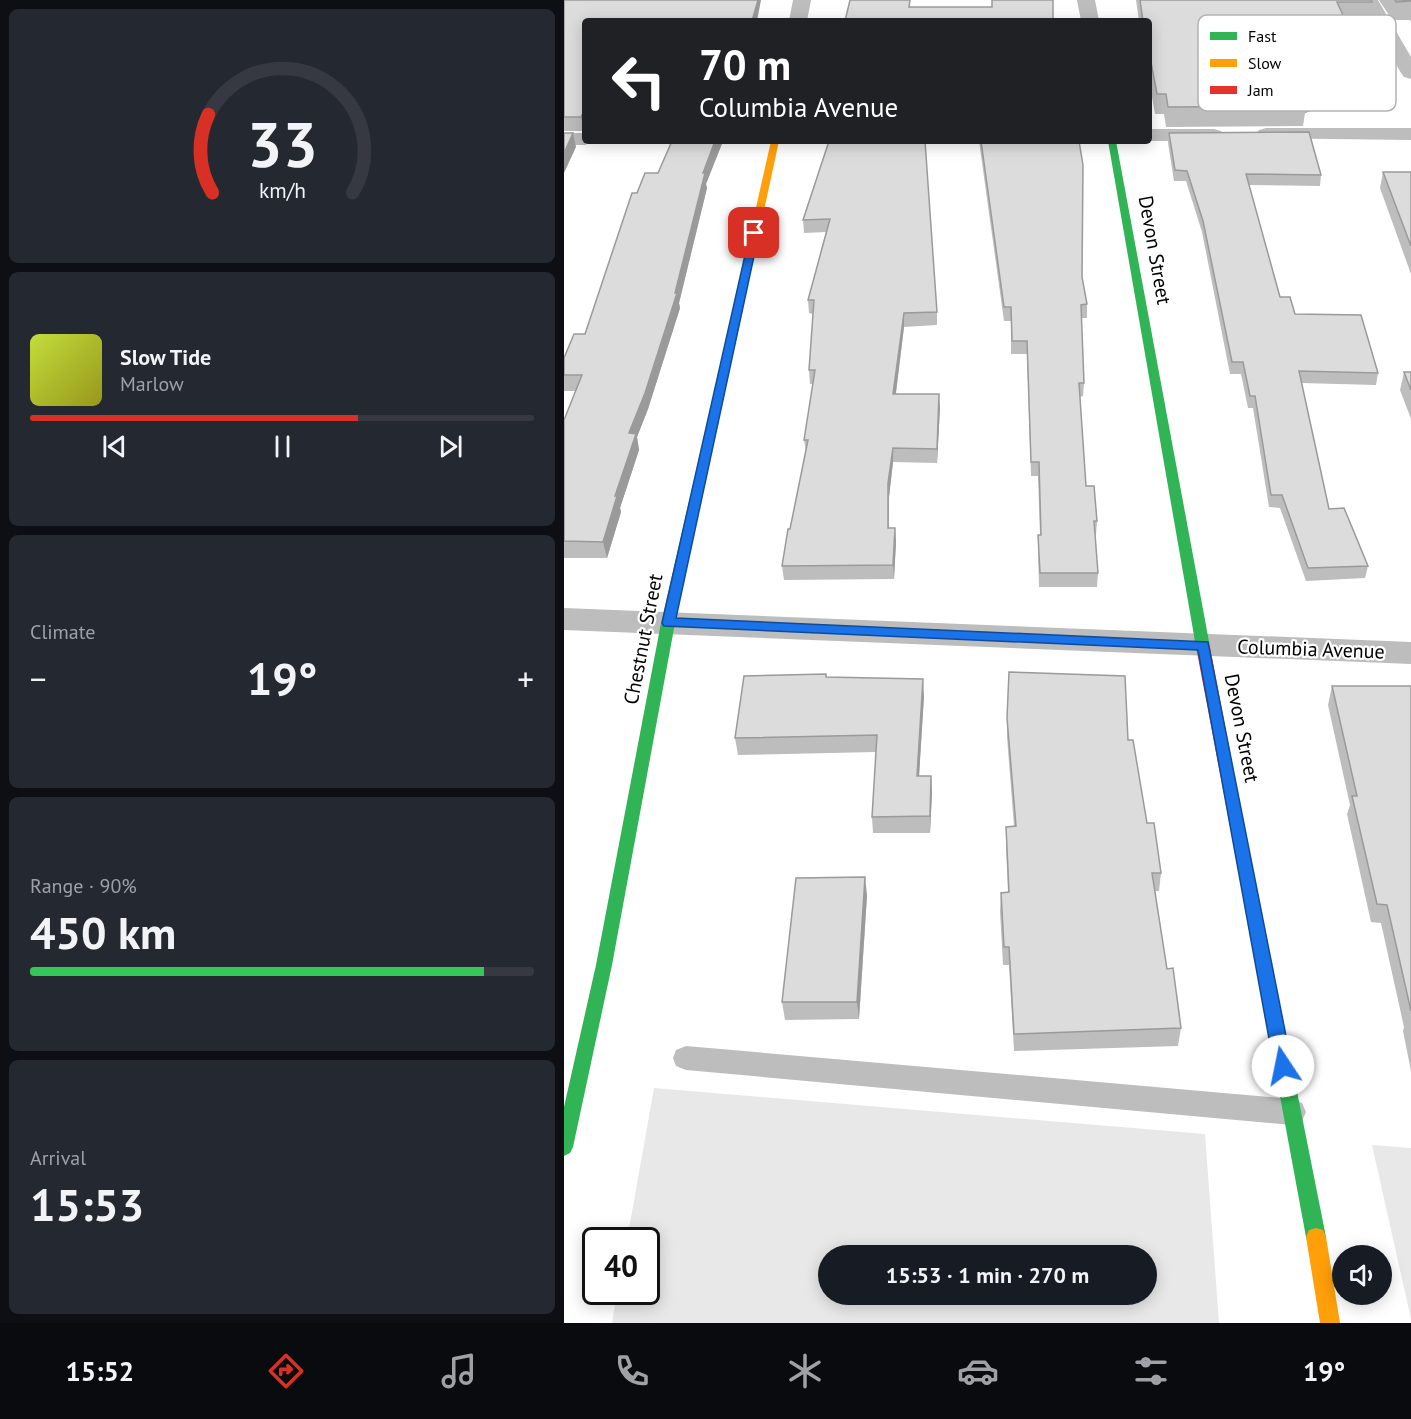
<!DOCTYPE html>
<meta charset="utf-8">
<style>
:root{--surface:#171b24;--page:#242831;--text:#f1f3f6;--muted:#9ea1a6;--line:#363941;--accent:#d93025}
body{margin:0;font-family:"PT Sans",sans-serif;background:var(--page);color:var(--text);height:100vh;display:flex;flex-direction:column;font-size:22px;white-space:nowrap}
*{box-sizing:border-box;margin:0}
p{font-size:20px;color:var(--muted)}
.icon{flex:none;width:33px;height:33px;fill:none;stroke:currentColor;stroke-width:2;stroke-linecap:round;stroke-linejoin:round}
.map{position:relative;flex:1;overflow:hidden}
.panel{display:flex;flex-direction:column;gap:9px;padding:9px;background:#0d0f14;width:564px}
.panel>*{flex:none}
.guide{position:absolute;left:18px;top:18px;width:570px;height:126px;border-radius:6px;box-shadow:0 3px 15px #0003;background:#202124;color:#fff;overflow:hidden}
.tools{position:absolute;left:768px;top:1245px;display:grid;gap:12px}
.tools a{display:grid;place-items:center;width:60px;height:60px;border-radius:50%;background:var(--surface);box-shadow:0 3px 15px #0003;font-size:30px}
.speed{position:absolute;left:18px;top:1227px;display:flex;gap:12px;font-size:30px;font-weight:700;text-align:center}
.speed>*{display:grid;place-content:center;width:78px;height:78px;border-radius:50%;background:var(--surface);box-shadow:0 3px 15px #0003;line-height:1}
.speed .limit{border:3px solid #111;border-radius:9px;background:#fff;color:#111}
.pin{position:absolute;display:grid;place-items:center;width:51px;height:51px;color:#fff;margin:-26px;border-radius:12px;box-shadow:0 3px 9px #0006}
.me{position:absolute;width:66px;margin:-33px;rotate:349deg;stroke-linejoin:round;filter:drop-shadow(0 0 4px #0008)}
.turn{display:flex;align-items:center;gap:21px;height:126px;padding:0 18px;font-size:27px}
.turn .icon{width:78px;height:78px;stroke-width:2.5}
.turn b{display:block;font-size:42px;line-height:51px}
.big{font-size:45px;font-weight:600;line-height:1.1}
.panel .tile{flex:1;display:flex;flex-direction:column;justify-content:center;gap:9px;min-width:0;padding:0 21px;border-radius:9px;background:var(--page)}
.panel .dial{align-items:center;gap:0}
.dial svg{height:156px;overflow:visible;fill:none;stroke:var(--line);stroke-width:7;stroke-linecap:round;text-anchor:middle}
.dial text{fill:var(--text);stroke:none}
.song{display:flex;align-items:center;gap:18px}
.cover{width:72px;height:72px;border-radius:9px;background:linear-gradient(135deg,hsl(70 70% 55%),hsl(60 70% 35%))}
.played{height:6px;border-radius:3px;background:linear-gradient(90deg,var(--accent) 65%,var(--line) 65%)}
.keys{display:flex;justify-content:space-around;direction:ltr}
.heat{display:flex;justify-content:space-between;align-items:center;font-size:33px;direction:ltr}
.charge{height:9px;border-radius:4px;background:linear-gradient(90deg,#34c759 90%,var(--line) 0)}
.trip{position:absolute;left:254px;top:1245px;width:339px;height:60px;border-radius:30px;background:var(--surface);box-shadow:0 3px 15px #0003;font-weight:600;line-height:60px;text-align:center}
.tabs{display:flex;height:96px;justify-content:space-around;align-items:center;background:#090b0e;color:var(--muted)}
.tabs .icon{width:42px;height:42px}
.tabs .current{color:var(--accent)}
.tabs b{font-size:27px;color:var(--text)}
main{display:flex;flex:1;min-height:0}
.map>svg:first-child{display:block}
.green{fill:#e8e8e8;fill-rule:evenodd}
.lines{fill:none;stroke-linecap:round;stroke-linejoin:round}
.lane{fill:#bdbdbd;fill-rule:evenodd}
.street{fill:#bdbdbd;fill-rule:evenodd}
.fast{fill:#30b455;fill-rule:evenodd}
.slow{fill:#ff9f0a;fill-rule:evenodd}
.jam{fill:#e5322d;fill-rule:evenodd}
.wall{fill:#bdbdbd}
.shaded-wall{fill:#9a9a9a}
.building{fill:#dcdcdc;stroke:#9a9a9a;stroke-width:1.5}
.route{fill:#1a73e8;stroke:#114b97;stroke-width:1.5}
.labels{text-anchor:middle;dominant-baseline:central;stroke-width:4.5;stroke-linejoin:round;paint-order:stroke}
.street-label{font-size:20px;fill:#000;stroke:#fff}
.key{fill:#fff;stroke:#b2b2b2;stroke-width:1.5}
.key-label{font-size:16px;fill:#000}
</style>
<main>
<section class="panel">
<div class="tile dial"><svg viewBox="0 0 100 80">
<path d="M14 69A42 42 0 1 1 86 69"/>
<path d="M14 69A42 42 0 0 1 12 29" stroke="#d93025"/>
<text x="50" y="56" font-size="32" font-weight="700">33</text>
<text x="50" y="72" font-size="11">km/h</text>
</svg></div>
<div class="tile">
<div class="song"><i class="cover"></i><div><b>Slow Tide</b><p>Marlow</p></div></div>
<div class="played"></div>
<div class="keys"><svg class="icon" aria-label="previous" viewBox="0 0 24 24"><path d="M18 5L8 12l10 7zM5 5v14"/></svg><svg class="icon" aria-label="pause" viewBox="0 0 24 24"><path d="M8 5v14M16 5v14"/></svg><svg class="icon" aria-label="next" viewBox="0 0 24 24"><path d="M6 5l10 7-10 7zM19 5v14"/></svg></div>
</div>
<div class="tile"><p>Climate</p>
<div class="heat"><a>−</a><b class="big">19°</b><a>+</a></div>
</div>
<div class="tile"><p>Range · 90%</p><b class="big">450 km</b><div class="charge"></div></div>
<div class="tile"><p>Arrival</p><b class="big">15:53</b></div>
</section>
<div class="map">
<svg width="847" height="1323" viewBox="0 0 847 1323">
<rect width="100%" height="100%" fill="#fff"/>
<!-- green -->
<g class="green">
<path d="M90 1088 641 1134 655 1323H48L53 1292H82V1240H63ZM264 1256H582V1294H264Z"/>
<polygon points="808,1145 847,1148 847,1319"/>
</g>
<g class="lines">
<!-- lane -->
<polygon class="lane" points="122,1046 728,1099 738,1103 742,1112 738,1121 728,1125 122,1070 112,1066 109,1058 112,1050"/>
<!-- street -->
<g class="street">
<polygon points="229,0 247,0 243,21 225,21"/>
<polygon points="513,0 531,0 535,21 517,21"/>
<polygon points="796,0 814,0 847,57 847,79 840,77 837,73"/>
<polygon points="702,128 847,128 847,140 695,138 692,134 695,130"/>
<polygon points="585,129 650,129 657,131 660,135 657,139 650,141 585,141"/>
<polygon points="0,133 21,133 21,141 30,141 21,145 0,145"/>
<polygon points="0,608 847,642 847,664 0,630"/>
</g>
<!-- fast -->
<g class="fast">
<polygon points="544,141 552,141 646,647 639,652 632,647"/>
<polygon points="160,369 165,372 111,623 48,965 9,1147 6,1153 0,1156 0,1107 32,965 97,623 155,372"/>
<polygon points="671,809 676,811 678,815 762,1237 759,1244 752,1246 745,1244 742,1237 664,815 666,811"/>
</g>
<!-- slow -->
<g class="slow">
<polygon points="207,141 215,141 165,372 160,375 155,372"/>
<polygon points="752,1228 759,1230 762,1237 776,1323 756,1323 742,1237 745,1230"/>
</g>
<!-- jam -->
<polygon class="jam" points="639,642 646,647 678,815 676,819 671,821 666,819 664,815 632,647"/>
</g>
<!-- wall -->
<g class="wall">
<polygon points="0,0 196,10 21,21 21,129 20,131 0,131"/>
<polygon points="572,0 807,0 808,2 805,20 781,20 793,46 790,65 757,65 764,87 760,106 741,113 739,126 602,127 600,114 591,114 585,80 585,21 575,21"/>
<polygon points="815,0 847,0 847,22 846,20 828,20"/>
<polygon points="605,133 757,175 756,186 685,185 716,297 731,314 814,373 812,385 737,383 765,509 804,566 801,578 742,581 716,508 705,507 689,408 684,408 677,374 666,374 638,232 622,181 610,181 604,143"/>
<polygon points="108,141 159,141 142,184 143,188 115,303 116,308 84,409 73,437 75,450 56,508 57,512 43,558 0,558 0,420 12,391 0,391 0,358 21,334 73,193 94,173"/>
<polygon points="265,141 373,312 373,325 340,327 332,394 376,408 373,463 329,462 325,497 325,528 331,528 332,542 330,579 220,580 218,566 242,452 240,440 249,384 246,384 245,370 249,314 245,313 244,300 262,232 240,233 239,220"/>
<polygon points="415,141 515,141 518,277 523,304 523,318 517,318 520,383 519,396 516,397 522,486 533,521 532,535 531,535 534,573 533,587 475,587 474,549 474,535 476,535 474,476 467,476 463,354 447,354 447,321 440,321"/>
<polygon points="819,172 847,172 847,274 816,188"/>
<polygon points="840,372 847,372 847,419 836,390"/>
<polygon points="262,674 263,678 360,696 355,776 367,776 368,793 366,833 309,833 308,817 312,752 174,755 171,738"/>
<polygon points="768,686 847,686 847,1071 839,1031 840,1027 817,923 807,922 783,814 786,805 764,705"/>
<polygon points="443,718 564,740 583,823 597,873 595,891 591,891 603,969 617,1028 614,1046 450,1051 445,965 439,965 436,911 437,893 444,893 442,845 442,827 450,826 443,737"/>
<polygon points="303,895 295,1019 221,1020 218,1002"/>
</g>
<!-- shaded-wall -->
<g class="shaded-wall">
<polygon points="194,0 197,0 193,21 188,21"/>
<polygon points="764,87 760,106 741,113 742,106 738,95"/>
<polygon points="21,109 21,129 20,131 17,117"/>
<polygon points="9,133 12,147 0,173 0,153"/>
<polygon points="151,141 159,141 142,184 143,188 115,303 116,308 84,409 73,437 75,450 56,508 57,512 43,558 39,542 51,496 65,433 111,293 139,173"/>
<polygon points="340,313 340,327 330,407 329,394"/>
<polygon points="375,394 376,408 373,463 373,449"/>
<polygon points="329,448 329,462 325,497 325,542 324,483"/>
<polygon points="331,528 332,542 330,579 329,565"/>
<polygon points="359,679 360,696 354,793 353,776"/>
<polygon points="367,776 368,793 366,833 366,816"/>
<polygon points="301,877 303,895 295,1019 293,1002"/>
</g>
<!-- building -->
<g class="building">
<polygon points="0,0 194,0 188,21 21,21 21,109 17,117 0,117"/>
<polygon points="286,0 346,0 345,7 428,7 428,0 489,0 489,21 281,21"/>
<polygon points="576,0 807,0 808,2 773,2 793,46 751,46 764,87 738,95 742,106 604,107 602,94 593,94 585,52 585,21 579,21"/>
<polygon points="831,0 847,0 847,1 832,2"/>
<polygon points="745,132 757,175 682,174 716,297 726,297 731,314 797,315 814,373 735,371 765,509 780,508 804,566 744,568 718,495 707,495 691,396 686,396 679,362 668,362 639,221 623,171 611,170 605,133"/>
<polygon points="0,133 9,133 0,153"/>
<polygon points="108,141 151,141 139,173 141,173 111,293 113,293 81,393 65,433 72,434 51,496 53,496 39,542 0,541 0,420 18,375 0,375 0,358 10,334 21,334 68,193 73,193 81,173 94,173"/>
<polygon points="265,141 361,141 373,312 340,313 329,394 375,394 373,449 329,448 324,483 324,528 331,528 329,565 218,566 224,529 226,529 244,440 240,440 251,370 245,370 250,300 244,300 266,219 239,220"/>
<polygon points="417,141 515,141 519,165 518,277 523,304 517,305 520,383 515,383 522,486 530,486 533,521 530,521 534,573 476,573 474,535 477,535 475,462 467,462 463,341 448,341 447,307 440,307"/>
<polygon points="819,172 847,172 847,246"/>
<polygon points="840,372 847,372 847,390"/>
<polygon points="445,672 561,676 564,740 569,740 583,823 590,823 597,873 588,873 603,969 609,968 617,1028 450,1034 445,947 440,947 437,893 445,892 442,827 452,826 443,718"/>
<polygon points="262,674 262,677 359,679 353,776 367,776 366,816 308,817 313,735 171,738 180,676"/>
<polygon points="768,686 847,686 847,1011 823,905 813,904 788,796 793,796"/>
<polygon points="301,877 293,1002 218,1002 232,878"/>
</g>
<!-- route -->
<polygon class="route" points="190,230 195,233 112,618 644,642 728,1066 725,1071 719,1073 713,1071 710,1066 634,650 100,626 98,623 186,233"/>
<g class="labels">
<!-- street labels -->
<g class="street-label">
<text transform="translate(591 250) rotate(80)">Devon Street</text>
<text transform="translate(79 639) rotate(-79)">Chestnut Street</text>
<text transform="translate(747 649) rotate(2)">Columbia Avenue</text>
<text transform="translate(678 728) rotate(79)">Devon Street</text>
</g>
</g>
<!-- legend -->
<rect x="634" y="15" width="198" height="96" rx="9" class="key"/>
<rect x="646" y="32" width="27" height="8" fill="#30b455"/>
<rect x="646" y="59" width="27" height="8" fill="#ff9f0a"/>
<rect x="646" y="86" width="27" height="8" fill="#e5322d"/>
<g class="key-label">
<text x="684" y="42">Fast</text>
<text x="684" y="69">Slow</text>
<text x="684" y="96">Jam</text>
</g>
</svg>
<div class="tools">
<a><svg class="icon" aria-label="sound" viewBox="0 0 24 24"><path d="M4 9h4l5-4v14l-5-4H4zM17 9q2 3 0 6"/></svg></a>
</div>
<div class="speed"><div class="limit">40</div></div>
<div class="pin" style="left:190px;top:233px;background:#d93025"><svg class="icon" aria-label="arrive" viewBox="0 0 24 24"><path d="M6 21V4h12l-3 4 3 4H6"/></svg></div>
<svg class="me" style="left:719px;top:1066px" viewBox="-20 -20 40 40"><circle r="19" fill="#fff"/><path d="M0-13L10 11 0 6-10 11z" fill="#1a73e8"/></svg>
<div class="trip">15:53 · 1 min · 270 m</div>
<div class="guide">
<div class="turn"><svg class="icon" aria-label="left" viewBox="0 0 24 24"><path d="M17 20v-9H6M10 6l-5 5 5 5"/></svg><div><b>70 m</b>Columbia Avenue</div></div>
</div>
</div>
</main>
<nav class="tabs">
<b>15:52</b>
<svg class="icon current" aria-label="directions" viewBox="0 0 24 24"><path d="M12 3l9 9-9 9-9-9zM9 14v-3h6M13 9l2 2-2 2"/></svg>
<svg class="icon" aria-label="music" viewBox="0 0 24 24"><path d="M9 18V5l10-2v13"/><circle cx="6" cy="18" r="3"/><circle cx="16" cy="16" r="3"/></svg>
<svg class="icon" aria-label="phone" viewBox="0 0 24 24"><path d="M5 4h4l2 5-3 2q2 4 5 5l2-3 5 2v4C11 20 4 13 5 4z"/></svg>
<svg class="icon" aria-label="climate" viewBox="0 0 24 24"><path d="M12 3v18M4 7l16 10M4 17L20 7"/></svg>
<svg class="icon" aria-label="car" viewBox="0 0 24 24"><path d="M5 17H2v-5l4-1 3-4h7l3 4 3 1v5h-3M9 17h6M6 11h13"/><circle cx="7" cy="17" r="2"/><circle cx="17" cy="17" r="2"/></svg>
<svg class="icon" aria-label="filters" viewBox="0 0 24 24"><path d="M4 7h16M4 17h16"/><circle cx="9" cy="7" r="2"/><circle cx="15" cy="17" r="2"/></svg>
<b>19°</b>
</nav>
